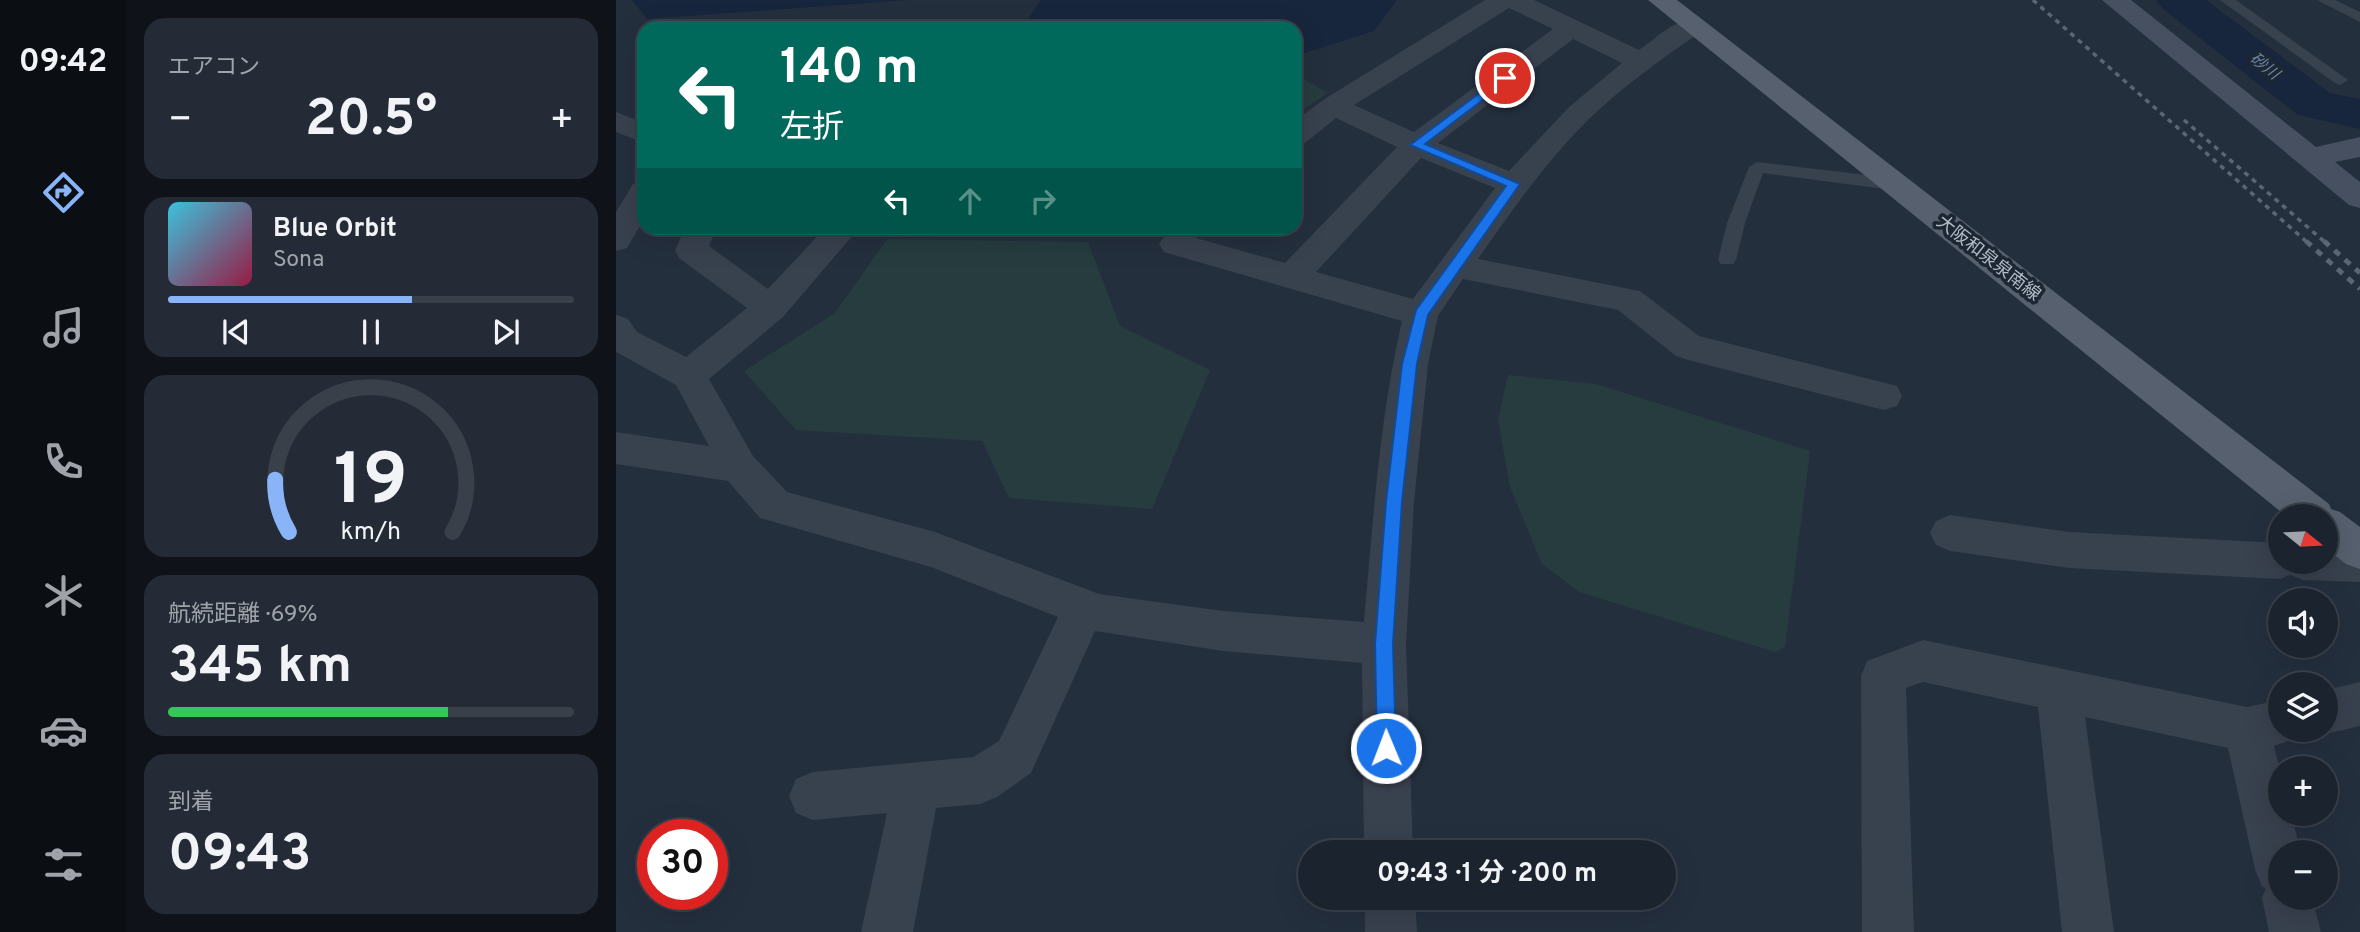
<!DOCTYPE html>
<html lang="ja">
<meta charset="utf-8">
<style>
:root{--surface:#1b232e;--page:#242b36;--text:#f1f3f6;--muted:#a0a4aa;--line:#39404a;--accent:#8ab4f8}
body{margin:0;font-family:Overpass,"Noto Sans JP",sans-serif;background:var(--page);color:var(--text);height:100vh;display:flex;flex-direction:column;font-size:26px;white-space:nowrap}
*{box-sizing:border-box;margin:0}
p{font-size:23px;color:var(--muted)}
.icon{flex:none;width:38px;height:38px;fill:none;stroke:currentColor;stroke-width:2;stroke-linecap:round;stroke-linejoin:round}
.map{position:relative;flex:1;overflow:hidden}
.drawer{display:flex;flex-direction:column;gap:18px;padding:18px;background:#0f1319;width:490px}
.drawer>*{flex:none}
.top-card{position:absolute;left:21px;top:21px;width:665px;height:214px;border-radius:21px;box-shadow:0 7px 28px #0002,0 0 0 2px var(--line);background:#00695c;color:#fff;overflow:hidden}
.needle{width:46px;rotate:108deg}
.controls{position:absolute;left:1652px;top:504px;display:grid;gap:14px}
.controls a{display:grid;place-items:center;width:70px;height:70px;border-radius:50%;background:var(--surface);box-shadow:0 7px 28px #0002,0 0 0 2px var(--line);font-size:35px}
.speed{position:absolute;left:21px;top:819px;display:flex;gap:14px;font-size:35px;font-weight:700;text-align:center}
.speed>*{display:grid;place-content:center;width:91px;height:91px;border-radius:50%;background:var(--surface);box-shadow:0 7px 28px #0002,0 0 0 2px var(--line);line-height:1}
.speed .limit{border:10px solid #d22;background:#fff;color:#111}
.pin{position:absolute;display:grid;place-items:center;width:60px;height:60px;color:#fff;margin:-30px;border:4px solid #fff;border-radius:50%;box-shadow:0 2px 7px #0007}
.me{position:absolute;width:77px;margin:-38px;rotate:359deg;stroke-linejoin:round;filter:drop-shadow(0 0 5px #0008)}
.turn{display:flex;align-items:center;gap:24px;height:147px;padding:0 28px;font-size:32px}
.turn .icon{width:91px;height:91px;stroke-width:2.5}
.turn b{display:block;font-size:49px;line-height:60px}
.lanes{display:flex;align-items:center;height:66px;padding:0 28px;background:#0003;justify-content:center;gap:35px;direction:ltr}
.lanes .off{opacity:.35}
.big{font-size:52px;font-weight:700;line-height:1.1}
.drawer .widget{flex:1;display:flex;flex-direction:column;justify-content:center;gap:10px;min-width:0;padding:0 24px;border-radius:21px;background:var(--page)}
.drawer .dial{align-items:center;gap:0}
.dial svg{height:182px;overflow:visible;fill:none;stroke:var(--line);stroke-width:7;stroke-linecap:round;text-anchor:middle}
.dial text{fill:var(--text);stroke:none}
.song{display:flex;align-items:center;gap:21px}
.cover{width:84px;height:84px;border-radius:10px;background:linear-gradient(135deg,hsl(190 70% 55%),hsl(340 70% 35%))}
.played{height:7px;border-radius:4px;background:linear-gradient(90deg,var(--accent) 60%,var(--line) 60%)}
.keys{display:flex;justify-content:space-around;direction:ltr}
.heat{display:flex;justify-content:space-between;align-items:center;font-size:38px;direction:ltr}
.charge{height:10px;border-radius:5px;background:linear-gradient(90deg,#34c759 69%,var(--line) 0)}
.trip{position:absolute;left:682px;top:840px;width:378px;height:70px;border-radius:35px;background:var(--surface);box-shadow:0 7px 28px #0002,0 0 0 2px var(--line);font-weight:700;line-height:70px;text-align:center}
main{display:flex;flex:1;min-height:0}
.dock{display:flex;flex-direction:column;width:126px;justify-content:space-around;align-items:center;background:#0b0e12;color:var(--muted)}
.dock .icon{width:49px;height:49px}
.dock .current{color:var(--accent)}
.dock b{font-size:32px;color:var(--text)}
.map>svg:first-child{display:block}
.green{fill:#263c3f}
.water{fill:#17263c}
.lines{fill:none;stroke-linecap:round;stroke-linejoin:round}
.river{fill:#17263c;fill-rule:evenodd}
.lane{fill:#38414e;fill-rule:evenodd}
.street{fill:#38414e;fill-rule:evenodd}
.secondary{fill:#465061;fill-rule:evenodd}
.primary{fill:#56606e;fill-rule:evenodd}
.rail-far1{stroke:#5a6575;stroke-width:3.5;stroke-dasharray:5 5;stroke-linecap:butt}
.rail{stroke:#5a6575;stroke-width:5;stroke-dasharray:7 7;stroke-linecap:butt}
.route{fill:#1a73e8;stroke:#114b97;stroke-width:2}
.labels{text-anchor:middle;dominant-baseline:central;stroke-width:7;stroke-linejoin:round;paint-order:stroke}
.far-water-label{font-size:16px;font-style:italic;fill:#6d86a8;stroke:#1d2633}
.street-label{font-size:18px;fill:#b4bcc9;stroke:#1d2633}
</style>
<main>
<nav class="dock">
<b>09:42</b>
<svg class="icon current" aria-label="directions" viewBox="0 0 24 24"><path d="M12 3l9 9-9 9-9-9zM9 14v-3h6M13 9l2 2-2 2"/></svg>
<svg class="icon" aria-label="music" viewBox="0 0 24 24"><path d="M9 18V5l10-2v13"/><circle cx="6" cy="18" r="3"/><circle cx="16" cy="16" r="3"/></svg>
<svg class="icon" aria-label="phone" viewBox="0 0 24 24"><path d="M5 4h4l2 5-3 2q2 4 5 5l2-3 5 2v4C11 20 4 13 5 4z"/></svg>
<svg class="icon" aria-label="climate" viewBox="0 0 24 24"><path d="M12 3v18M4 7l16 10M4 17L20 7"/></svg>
<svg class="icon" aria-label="car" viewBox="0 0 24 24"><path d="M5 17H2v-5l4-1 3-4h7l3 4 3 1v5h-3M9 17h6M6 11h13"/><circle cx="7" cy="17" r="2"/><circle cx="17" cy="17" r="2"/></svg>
<svg class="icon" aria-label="filters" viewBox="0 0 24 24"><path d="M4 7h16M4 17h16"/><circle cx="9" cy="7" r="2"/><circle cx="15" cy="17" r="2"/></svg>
</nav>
<section class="drawer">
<div class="widget"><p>エアコン</p>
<div class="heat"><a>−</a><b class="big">20.5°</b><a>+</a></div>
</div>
<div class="widget">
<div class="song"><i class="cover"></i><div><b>Blue Orbit</b><p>Sona</p></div></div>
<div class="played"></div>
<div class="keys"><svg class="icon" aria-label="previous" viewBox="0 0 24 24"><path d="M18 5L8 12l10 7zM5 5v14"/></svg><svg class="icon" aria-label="pause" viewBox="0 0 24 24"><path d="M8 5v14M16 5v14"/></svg><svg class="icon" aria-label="next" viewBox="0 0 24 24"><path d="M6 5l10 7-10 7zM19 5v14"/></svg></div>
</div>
<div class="widget dial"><svg viewBox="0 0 100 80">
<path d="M14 69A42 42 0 1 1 86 69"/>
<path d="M14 69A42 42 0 0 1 8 46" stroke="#8ab4f8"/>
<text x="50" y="56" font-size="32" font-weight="700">19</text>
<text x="50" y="72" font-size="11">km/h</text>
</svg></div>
<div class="widget"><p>航続距離 · 69%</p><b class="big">345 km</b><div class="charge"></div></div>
<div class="widget"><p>到着</p><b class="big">09:43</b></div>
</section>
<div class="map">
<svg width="1744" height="932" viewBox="0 0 1744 932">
<rect width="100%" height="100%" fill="#242f3e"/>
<!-- green -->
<g class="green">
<polygon points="679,74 712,93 679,115"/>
<polygon points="271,239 472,242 504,326 594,370 536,509 393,498 366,441 180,430 128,371 219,313"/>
<polygon points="892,375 980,384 1194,451 1169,647 1159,652 963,592 926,564 894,487 882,420"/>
</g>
<!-- water -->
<g class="water">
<polygon points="16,0 292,0 31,19"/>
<polygon points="425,0 781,0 758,31 679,56 679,28 406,28"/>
</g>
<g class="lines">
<!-- river -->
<polygon class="river" points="1540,0 1590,0 1714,93 1744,99 1744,129 1682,115 1547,9"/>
<!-- lane -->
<g class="lane">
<polygon points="1604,0 1620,0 1732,80 1724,85 1719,83"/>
<polygon points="1701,0 1719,0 1744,12 1744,22"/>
<polygon points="1141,162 1276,178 1284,184 1276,190 1147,173 1129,223 1120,260 1117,264 1105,264 1102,260 1111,223 1133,167"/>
</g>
<!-- street -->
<g class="street">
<path d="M869 0H918L1023 50C1041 38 1064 14 1086 19L1090 25 1086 31C1047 58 1007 86 972 120 930 162 896 210 862 259L1024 291 1083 336 1281 386 1286 396 1281 406 1268 410 1072 360 1060 356 1002 310 847 279 822 316 812 364 798 502 790 644 797 852H748L746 663 607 651 479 631 415 773 381 797 364 804 320 808 297 932H245L271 813 197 820 180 813 173 796 180 779 197 772 357 757 383 741 442 617 315 567 144 518 112 481 0 464V432L93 446 60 385 0 352V315L12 319 21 332 70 357 131 308 63 258 59 250 69 228H101L93 246 152 289 209 228H243L167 317 93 379 137 456 171 492 319 532 483 594 607 611 748 622C757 522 763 420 786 321L548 252 543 244 554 228H586L580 238 669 263 781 147 720 118 689 143 679 145V121L707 100ZM893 8 937 29 798 132 738 105ZM957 39 1006 63 952 108 893 171 822 143ZM805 158 879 188 797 299 700 272Z"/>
<polygon points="0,112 28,123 28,143 0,132"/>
<polygon points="28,181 28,219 11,248 0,251 0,212 17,184"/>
<polygon points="1334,515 1453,532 1664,543 1664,562 1710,562 1710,545 1744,546 1744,582 1687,580 1674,575 1664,579 1453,568 1334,551 1320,545 1314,533 1320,521"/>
<polygon points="1307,640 1631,707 1664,700 1664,730 1684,730 1680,738 1658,746 1664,771 1664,814 1675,814 1685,852 1664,852 1664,898 1696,898 1705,932 1653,932 1646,898 1650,888 1646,887 1639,869 1612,748 1469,717 1498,932 1446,932 1422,707 1307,682 1290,688 1298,932 1246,932 1245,676 1251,661"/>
<polygon points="1744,682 1744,726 1710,734 1699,730 1710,730 1710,690"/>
<polygon points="749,898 799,898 801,932 749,932"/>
</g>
<!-- secondary -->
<polygon class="secondary" points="1486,0 1515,0 1700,147 1744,137 1744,157 1719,162 1744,182 1744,208 1733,205"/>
<!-- primary -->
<polygon class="primary" points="1032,0 1061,0 1713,504 1715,509 1724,512 1744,527 1744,569 1730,564 1710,548 1710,516 1670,516"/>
<!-- rail-far1 -->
<g class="rail-far1">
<polyline points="1417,0 1692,243"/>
<polyline points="1568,120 1710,243"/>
</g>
<!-- rail -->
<g class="rail">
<polyline points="1690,241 1744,289"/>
<polyline points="1708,241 1744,273"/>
</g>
</g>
<!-- route -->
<polygon class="route" points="889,74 893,75 893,80 809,144 904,184 812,315 801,364 786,502 777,644 780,748 777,755 770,758 764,755 761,748 759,644 770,502 786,364 800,310 890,186 794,145"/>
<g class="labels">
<!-- far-water labels -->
<g class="far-water-label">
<text transform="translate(1648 67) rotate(38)">砂川</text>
</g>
<!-- street labels -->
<g class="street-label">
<text transform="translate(1372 259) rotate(38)">大阪和泉泉南線</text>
</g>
</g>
</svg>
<div class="controls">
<a><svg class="needle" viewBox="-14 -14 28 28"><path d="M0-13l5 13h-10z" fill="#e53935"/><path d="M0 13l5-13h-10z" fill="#a0a4aa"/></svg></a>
<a><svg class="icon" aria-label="sound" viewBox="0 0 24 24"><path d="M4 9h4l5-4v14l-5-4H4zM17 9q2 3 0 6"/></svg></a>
<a><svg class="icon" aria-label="layers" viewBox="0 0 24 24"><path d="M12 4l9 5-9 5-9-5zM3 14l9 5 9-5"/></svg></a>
<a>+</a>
<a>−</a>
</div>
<div class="speed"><div class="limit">30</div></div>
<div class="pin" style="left:889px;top:78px;background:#d93025"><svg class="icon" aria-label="arrive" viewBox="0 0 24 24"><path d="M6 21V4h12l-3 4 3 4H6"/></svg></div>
<svg class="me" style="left:770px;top:748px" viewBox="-20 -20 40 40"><circle r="17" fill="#1a73e8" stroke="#fff" stroke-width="3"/><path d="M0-11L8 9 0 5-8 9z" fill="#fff"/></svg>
<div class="trip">09:43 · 1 分 · 200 m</div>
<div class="top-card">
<div class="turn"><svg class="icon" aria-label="left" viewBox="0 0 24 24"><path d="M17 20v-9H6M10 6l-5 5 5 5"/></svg><div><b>140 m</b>左折</div></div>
<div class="lanes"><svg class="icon" aria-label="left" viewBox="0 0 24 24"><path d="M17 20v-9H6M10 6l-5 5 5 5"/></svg><svg class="icon off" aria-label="ahead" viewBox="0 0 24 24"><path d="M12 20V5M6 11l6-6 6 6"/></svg><svg class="icon off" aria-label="right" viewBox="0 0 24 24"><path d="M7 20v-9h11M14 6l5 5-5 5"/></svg></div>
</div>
</div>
</main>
